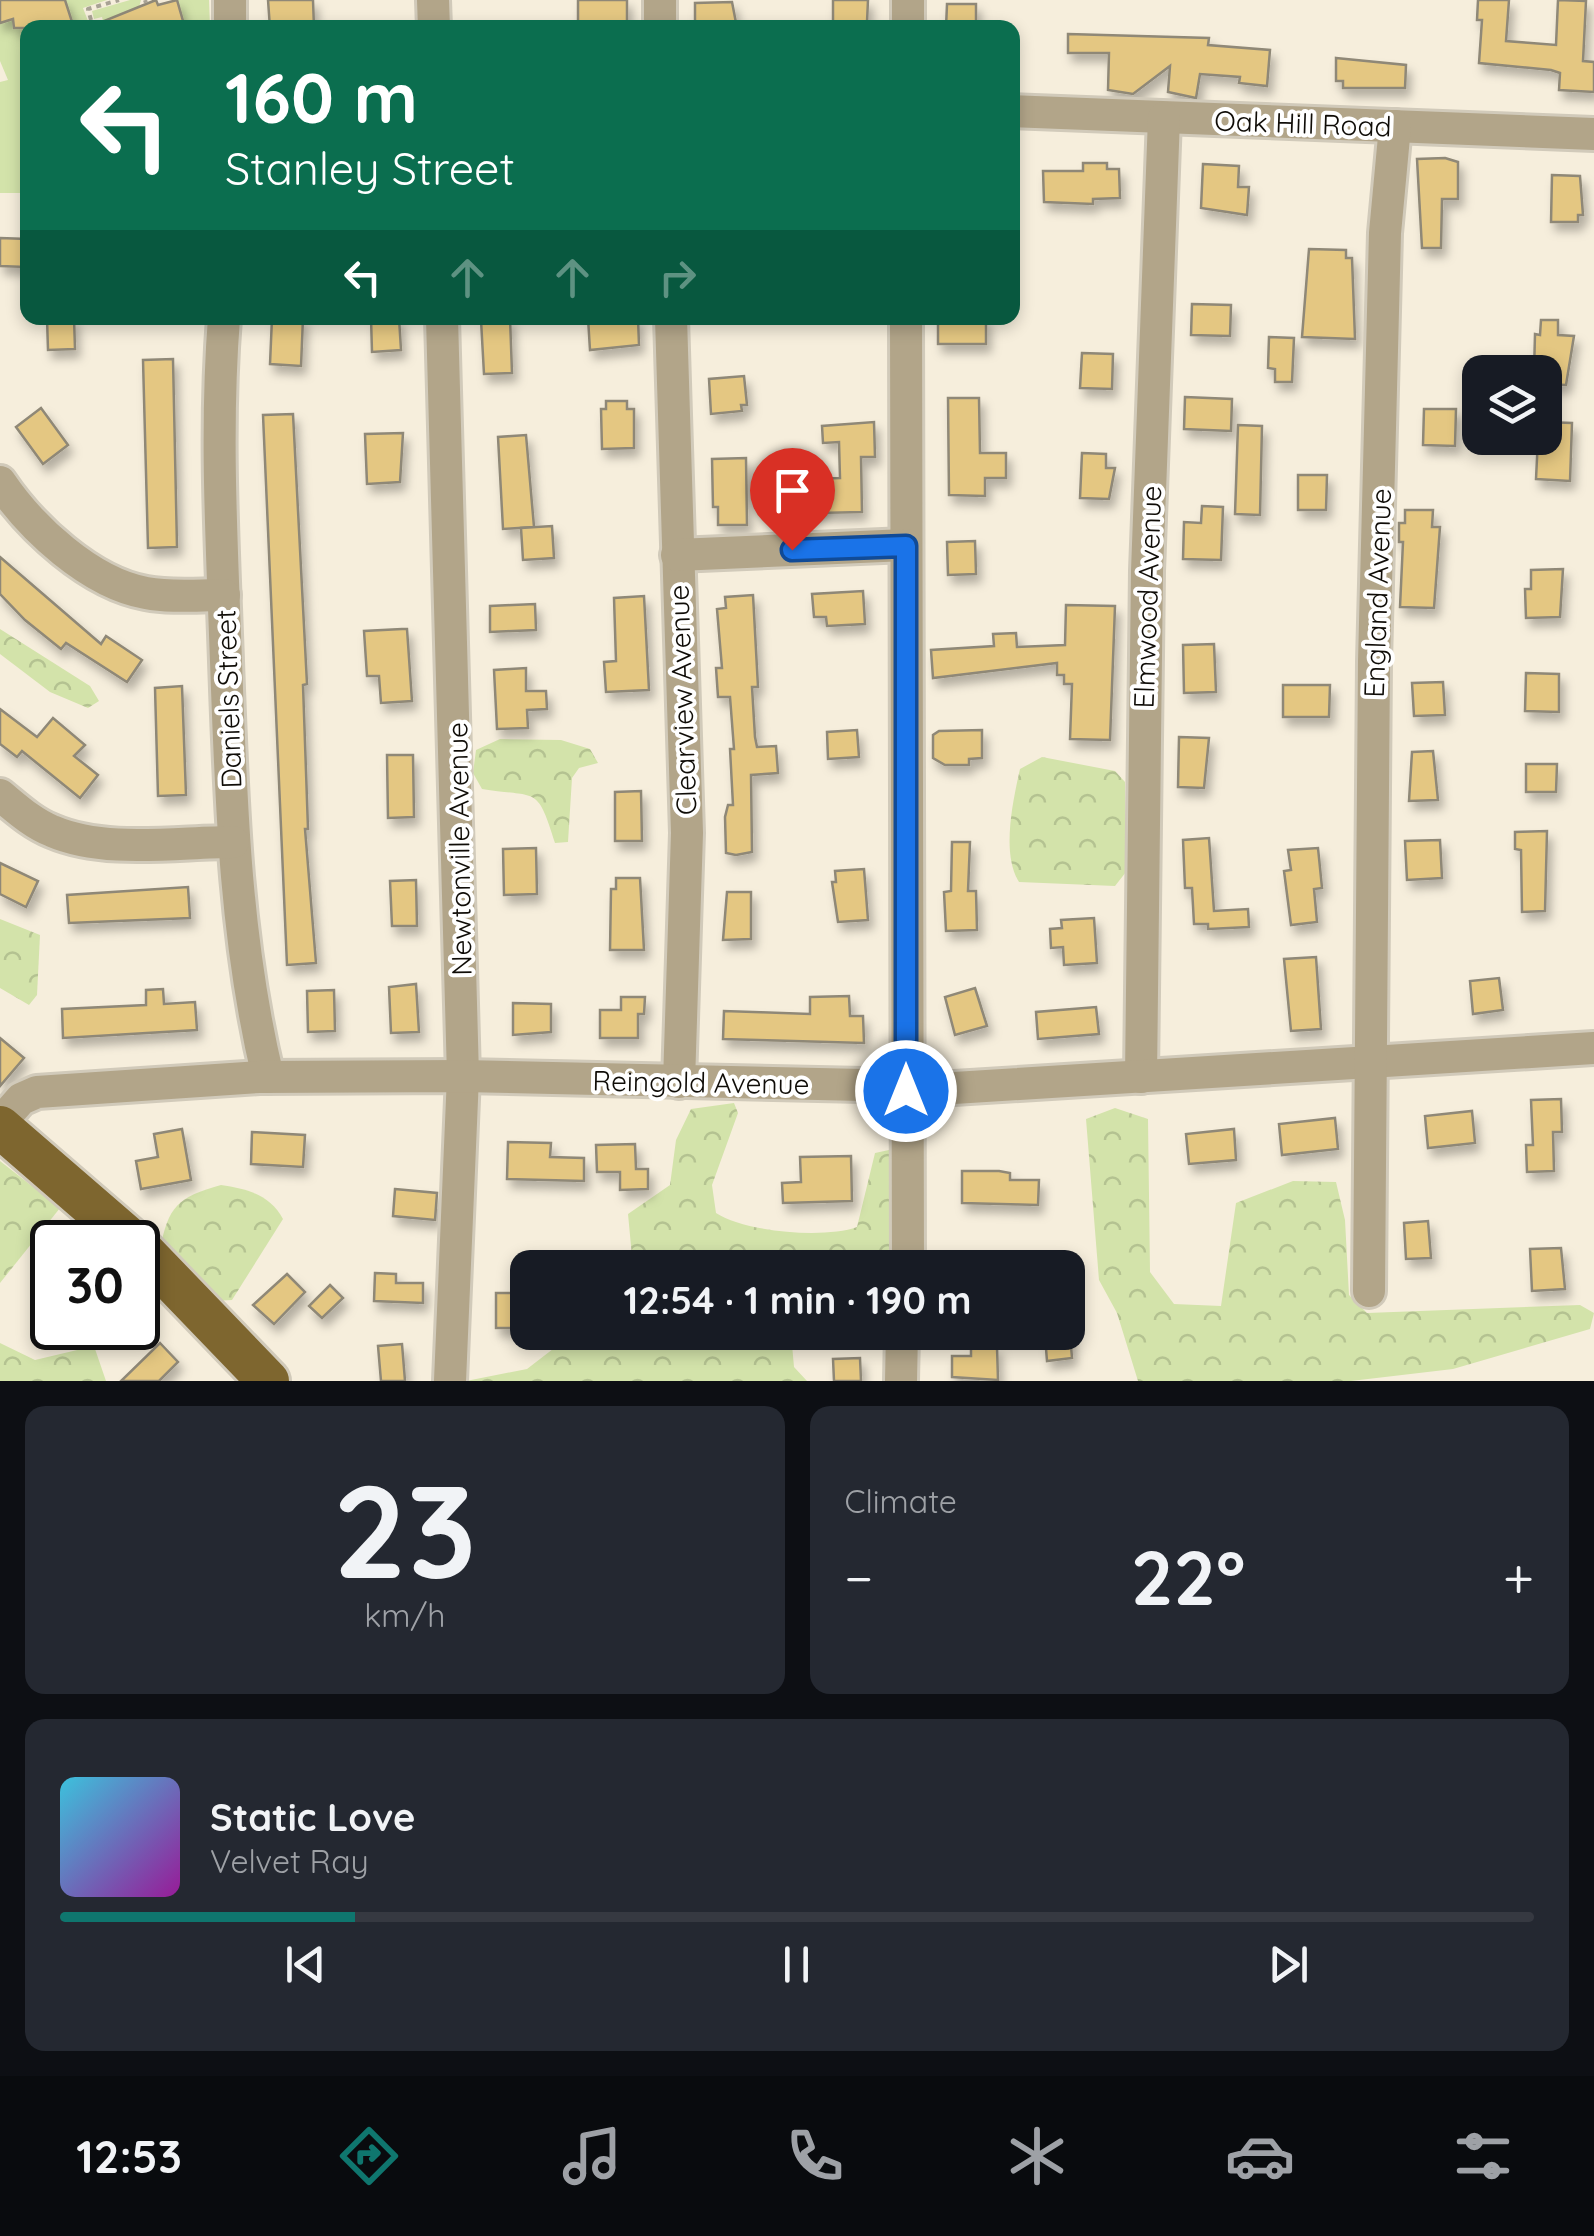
<!DOCTYPE html>
<meta charset="utf-8">
<style>
:root{--surface:#171b24;--page:#242831;--text:#f1f3f6;--muted:#9ea1a6;--line:#363941;--accent:#0f766e}
body{margin:0;font-family:Quicksand,sans-serif;background:var(--page);color:var(--text);height:100vh;display:flex;flex-direction:column;font-size:38px;white-space:nowrap}
*{box-sizing:border-box;margin:0}
p{font-size:32px;color:var(--muted)}
.icon{flex:none;width:55px;height:55px;fill:none;stroke:currentColor;stroke-width:2;stroke-linecap:round;stroke-linejoin:round}
.map{position:relative;height:1381px;overflow:hidden}
.drawer{display:flex;flex-direction:column;gap:25px;padding:25px;background:#0d0f14;flex:1}
.drawer>*{flex:none}
.top-card{position:absolute;left:20px;top:20px;width:1000px;height:305px;border-radius:20px;box-shadow:0 5px 15px #0003;background:#0b6e4f;color:#fff;overflow:hidden}
.fabs{position:absolute;left:1462px;top:355px;display:grid;gap:20px}
.fabs a{display:grid;place-items:center;width:100px;height:100px;border-radius:20px;background:var(--surface);box-shadow:0 5px 15px #0003;font-size:50px}
.speed{position:absolute;left:30px;top:1220px;display:flex;gap:20px;font-size:50px;font-weight:700;text-align:center}
.speed>*{display:grid;place-content:center;width:130px;height:130px;border-radius:50%;background:var(--surface);box-shadow:0 5px 15px #0003;line-height:1}
.speed .limit{border:5px solid #111;border-radius:15px;background:#fff;color:#111}
.pin{position:absolute;display:grid;place-items:center;width:85px;height:85px;color:#fff;margin:-102px -42px;border-radius:50% 50% 50% 0;rotate:-45deg;box-shadow:0 0 10px #0007}
.pin .icon{rotate:45deg}
.me{position:absolute;width:110px;margin:-55px;rotate:0deg;stroke-linejoin:round;filter:drop-shadow(0 0 8px #0008)}
.turn{display:flex;align-items:center;gap:35px;height:210px;padding:0 40px;font-size:45px}
.turn .icon{width:130px;height:130px;stroke-width:2.5}
.turn b{display:block;font-size:70px;line-height:85px}
.lanes{display:flex;align-items:center;height:95px;padding:0 40px;background:#0003;justify-content:center;gap:50px;direction:ltr}
.lanes .off{opacity:.35}
.big{font-size:75px;font-weight:700;line-height:1.1}
.drawer .widget{flex:1;display:flex;flex-direction:column;justify-content:center;gap:15px;min-width:0;padding:0 35px;border-radius:20px;background:var(--page)}
.drawer .dial{align-items:center;gap:0}
.dial b{font-size:130px;line-height:1}
.song{display:flex;align-items:center;gap:30px}
.cover{width:120px;height:120px;border-radius:15px;background:linear-gradient(135deg,hsl(190 70% 55%),hsl(300 70% 35%))}
.played{height:10px;border-radius:5px;background:linear-gradient(90deg,var(--accent) 20%,var(--line) 20%)}
.keys{display:flex;justify-content:space-around;direction:ltr}
.heat{display:flex;justify-content:space-between;align-items:center;font-size:55px;direction:ltr}
.drawer .tiles{flex:1;display:grid;gap:25px;grid-template-columns:1fr 1fr}
.widget:last-child{grid-column:span 2}
.trip{position:absolute;left:510px;top:1250px;width:575px;height:100px;border-radius:20px;background:var(--surface);box-shadow:0 5px 15px #0003;font-weight:700;line-height:100px;text-align:center}
.tabs{display:flex;height:160px;justify-content:space-around;align-items:center;background:#090b0e;color:var(--muted)}
.tabs .icon{width:70px;height:70px}
.tabs .selected{color:var(--accent)}
.tabs b{font-size:45px;color:var(--text)}
.map>svg:first-child{display:block}
.grass{fill:#d3e3aa}
.forest{fill:url(#forest-crowns)}
.building{fill:#e4c782;stroke:#8f8877;stroke-width:2.5;filter:url(#shadow)}
.lines{fill:none;stroke-linecap:round;stroke-linejoin:round}
.minor-casing{stroke:#d1caba;stroke-width:38}
.major-casing{stroke:#d1caba;stroke-width:48}
.path{stroke:#a8a294;stroke-width:4;stroke-dasharray:5 5;stroke-linecap:butt}
.minor{stroke:#b2a589;stroke-width:32}
.major{stroke:#7e662f;stroke-width:42}
.route-casing{stroke:#114b97;stroke-width:25}
.route{stroke:#1a73e8;stroke-width:18}
.labels{text-anchor:middle;dominant-baseline:central;stroke-width:8;stroke-linejoin:round;paint-order:stroke}
.street-label{font-size:28px;fill:#0f0c07;stroke:#fff}
</style>
<div class="map">
<svg width="1594" height="1381" viewBox="0 0 1594 1381">
<defs>
<pattern id="forest-crowns" width="20" height="18" patternUnits="userSpaceOnUse" patternTransform="scale(2.5)"><rect width="20" height="18" fill="#d3e3aa"/><path d="M2 6a3 3 0 1 1 6 0M12 15a3 3 0 1 1 6 0" fill="none" stroke="#b4c291"/></pattern>
<filter id="shadow"><feDropShadow dx="4.5" dy="8" stdDeviation="5" flood-color="#0004"/></filter>
</defs>
<rect width="100%" height="100%" fill="#f6eedc"/>
<!-- grass -->
<g class="grass">
<polygon points="65,0 107,0 83,8 88,21 82,23 83,27 28,28 27,193 0,193 0,82 8,80 0,61 0,23"/>
<polygon points="130,0 141,0 138,11 103,21 102,17 94,19 92,11"/>
<polygon points="177,0 209,0 210,27 164,27 183,20"/>
</g>
<!-- forest -->
<g class="forest">
<polygon points="0,629 90,686 99,701 88,708 50,692 0,654"/>
<path d="M500 739 561 740 590 749 598 763 579 768 572 778 568 842 555 843C537 785 538 798 482 789L473 773 476 750Z"/>
<path d="M1042 757 1115 771 1125 782 1126 872 1115 886 1019 882C1001 854 1013 800 1020 769Z"/>
<polygon points="0,919 40,935 37,995 29,1005 0,988"/>
<path d="M734 1103 738 1113 712 1185 716 1213C745 1232 824 1239 857 1227L875 1153 889 1150 894 1162V1247L879 1255 809 1252 794 1267H633L628 1214 670 1185 676 1140 691 1109Z"/>
<polygon points="1115,1108 1148,1119 1150,1272 1174,1304 1221,1306 1236,1203 1293,1181 1336,1182 1345,1220 1349,1295 1367,1313 1580,1305 1594,1313 1590,1329 1453,1369 1351,1381 1138,1381 1117,1313 1099,1280 1086,1119"/>
<polygon points="0,1161 60,1208 0,1283"/>
<path d="M221 1185C248 1189 270 1195 283 1219L232 1300 212 1301 160 1250C168 1206 178 1197 221 1185Z"/>
<polygon points="575,1332 791,1333 794,1367 807,1381 466,1381 527,1369"/>
<polygon points="0,1343 35,1360 94,1346 106,1381 0,1381"/>
</g>
<!-- building -->
<g class="building">
<polygon points="0,0 65,0 74,28 14,28 13,19 0,23"/>
<polygon points="156,0 158,5 177,0 183,21 161,28 99,28 99,23"/>
<polygon points="268,0 313,0 314,28 270,28"/>
<rect x="578" y="0" width="49" height="28"/>
<polygon points="833,0 868,0 867,22 833,21"/>
<polygon points="1478,0 1509,0 1506,41 1556,45 1558,0 1586,1 1583,61 1594,62 1594,92 1559,90 1560,73 1551,70 1479,63 1482,20 1477,20"/>
<polygon points="732,2 737,28 695,28 695,3"/>
<polygon points="947,4 976,4 976,28 946,28"/>
<polygon points="1068,34 1209,38 1208,45 1270,50 1267,86 1239,83 1240,77 1200,74 1196,98 1168,92 1170,66 1133,94 1108,90 1109,53 1068,53"/>
<polygon points="1336,58 1406,65 1405,88 1343,88 1343,81 1336,81"/>
<polygon points="1445,158 1458,162 1458,199 1442,199 1441,248 1422,248 1417,159"/>
<polygon points="1083,163 1107,163 1107,169 1119,169 1120,198 1093,199 1093,204 1044,202 1043,171 1083,171"/>
<polygon points="1203,164 1239,166 1238,187 1249,187 1247,215 1201,208"/>
<polygon points="1552,175 1580,176 1583,215 1578,215 1578,222 1551,222"/>
<polygon points="0,238 27,239 26,267 0,266"/>
<polygon points="1309,249 1346,250 1346,258 1352,258 1355,339 1302,337"/>
<polygon points="1192,304 1231,305 1230,336 1191,335"/>
<polygon points="47,318 74,318 75,349 48,350"/>
<polygon points="272,318 303,318 301,366 270,364"/>
<polygon points="371,318 399,318 401,350 372,352"/>
<polygon points="510,318 512,373 484,374 481,320"/>
<polygon points="588,318 638,318 639,345 590,350"/>
<rect x="938" y="318" width="48" height="26"/>
<polygon points="1541,320 1558,320 1558,335 1574,336 1566,385 1545,384 1545,372 1534,372 1535,334 1540,335"/>
<polygon points="1269,337 1294,338 1292,382 1275,382 1275,369 1268,368"/>
<polygon points="1082,353 1113,354 1112,389 1080,388"/>
<polygon points="173,359 177,547 148,548 143,360"/>
<polygon points="744,376 747,405 741,405 742,411 711,414 709,379"/>
<polygon points="1185,397 1232,399 1231,431 1184,429"/>
<polygon points="948,398 979,398 980,453 1006,453 1006,478 985,478 985,496 949,495"/>
<polygon points="606,401 627,401 627,409 634,409 634,448 602,449 601,409 606,409"/>
<polygon points="41,408 68,445 43,464 16,427"/>
<polygon points="1424,409 1456,409 1455,446 1423,445"/>
<polygon points="293,414 307,684 303,685 308,829 305,829 316,963 287,965 263,415"/>
<polygon points="874,422 875,457 861,457 862,512 818,513 818,508 802,508 802,479 840,478 839,442 823,443 822,426"/>
<polygon points="1545,422 1572,423 1570,481 1536,479 1538,438 1545,438"/>
<polygon points="1238,425 1262,426 1260,515 1235,514"/>
<polygon points="403,433 400,482 367,484 365,434"/>
<polygon points="526,435 534,527 503,529 498,437"/>
<polygon points="1082,453 1106,454 1106,468 1115,468 1109,499 1080,498"/>
<polygon points="746,458 747,525 718,525 718,507 713,507 712,459"/>
<polygon points="1298,475 1327,475 1326,510 1298,510"/>
<polygon points="1202,506 1223,507 1221,560 1183,559 1184,522 1201,523"/>
<polygon points="1405,510 1433,510 1432,527 1440,527 1434,608 1400,607 1403,542 1399,542 1399,523 1405,523"/>
<polygon points="552,526 554,558 523,560 521,528"/>
<polygon points="975,541 976,574 948,575 947,542"/>
<polygon points="0,557 101,644 106,636 142,660 127,682 66,643 61,649 25,620 0,594"/>
<polygon points="1563,569 1560,617 1526,618 1525,589 1531,589 1531,570"/>
<polygon points="863,591 865,624 827,626 826,617 814,617 812,594"/>
<polygon points="753,595 758,687 752,687 755,737 757,747 776,746 778,773 751,775 752,852 736,855 726,853 725,817 728,805 733,805 730,749 734,749 730,697 718,697 716,668 722,668 717,609 726,608 725,597"/>
<polygon points="644,596 649,690 606,692 604,662 616,661 614,598"/>
<polygon points="535,604 536,630 490,632 490,606"/>
<polygon points="1066,605 1115,606 1110,740 1070,739 1072,684 1064,684 1064,675 1057,675 1057,663 933,678 931,650 994,646 993,634 1016,633 1017,647 1065,645"/>
<polygon points="402,629 407,629 412,701 381,703 379,676 367,676 364,631"/>
<polygon points="1214,644 1216,692 1184,693 1183,645"/>
<polygon points="526,668 526,691 546,691 547,709 527,710 528,728 497,729 494,670"/>
<polygon points="1526,673 1559,674 1559,712 1525,711"/>
<polygon points="1443,682 1445,715 1414,716 1412,683"/>
<polygon points="1283,685 1330,685 1329,717 1283,717"/>
<polygon points="182,686 186,795 158,796 155,688"/>
<polygon points="0,709 37,737 53,718 85,745 74,756 98,775 80,798 22,751 17,757 0,744"/>
<polygon points="857,730 859,757 828,759 827,732"/>
<polygon points="982,730 982,758 969,759 969,765 945,765 933,758 933,735 939,731"/>
<polygon points="1179,737 1209,738 1204,788 1178,787"/>
<polygon points="1433,751 1438,800 1409,801 1412,752"/>
<polygon points="387,755 413,755 414,817 388,818"/>
<polygon points="1526,764 1557,764 1556,792 1526,792"/>
<polygon points="641,791 642,841 615,841 615,792"/>
<polygon points="1547,831 1545,911 1522,912 1521,850 1515,849 1515,832"/>
<polygon points="1209,838 1214,911 1248,909 1249,927 1208,929 1208,924 1194,924 1192,888 1185,888 1183,840"/>
<polygon points="1440,840 1442,878 1407,880 1405,841"/>
<polygon points="952,842 970,842 968,891 976,891 977,930 946,931 944,892 951,891"/>
<polygon points="536,848 537,894 504,895 503,849"/>
<polygon points="1318,848 1322,888 1314,889 1317,922 1291,925 1284,871 1291,870 1288,850"/>
<polygon points="0,863 38,881 26,907 0,894"/>
<polygon points="864,869 868,920 838,922 832,882 836,882 835,871"/>
<polygon points="616,878 640,878 644,950 610,950 611,889 616,889"/>
<polygon points="416,880 417,926 392,926 390,881"/>
<polygon points="188,887 190,918 69,923 67,895"/>
<polygon points="727,892 751,892 751,939 723,940"/>
<polygon points="1094,918 1097,963 1064,965 1063,947 1051,948 1050,929 1062,928 1061,920"/>
<polygon points="1316,957 1321,1029 1291,1031 1284,959"/>
<polygon points="1499,978 1503,1010 1473,1014 1470,981"/>
<polygon points="416,984 419,1032 391,1033 389,987"/>
<polygon points="975,988 987,1026 955,1035 945,997"/>
<polygon points="163,989 164,1004 195,1002 197,1030 63,1038 62,1009 146,1005 146,990"/>
<polygon points="334,990 335,1031 308,1032 307,991"/>
<polygon points="849,996 850,1016 863,1016 864,1043 723,1039 724,1011 810,1014 810,997"/>
<polygon points="621,997 645,997 644,1014 638,1014 638,1038 600,1038 600,1010 621,1010"/>
<polygon points="513,1003 551,1004 551,1032 513,1035"/>
<polygon points="1096,1007 1099,1034 1038,1039 1036,1012"/>
<polygon points="0,1038 24,1058 0,1086"/>
<polygon points="1561,1099 1562,1132 1553,1132 1554,1171 1527,1172 1526,1145 1533,1145 1531,1100"/>
<polygon points="1472,1111 1475,1143 1428,1148 1425,1116"/>
<polygon points="1335,1118 1338,1149 1282,1155 1279,1124"/>
<polygon points="182,1129 191,1180 141,1189 136,1161 158,1157 154,1134"/>
<polygon points="1234,1129 1236,1160 1189,1164 1186,1134"/>
<polygon points="252,1132 305,1135 303,1167 251,1164"/>
<polygon points="508,1142 551,1143 550,1157 584,1158 584,1181 507,1179"/>
<polygon points="635,1144 636,1169 648,1169 648,1189 620,1190 620,1172 597,1172 596,1145"/>
<polygon points="851,1156 852,1201 783,1203 782,1183 801,1182 800,1157"/>
<polygon points="962,1171 999,1171 1010,1173 1010,1180 1039,1180 1038,1205 962,1203"/>
<polygon points="395,1189 437,1193 435,1220 393,1216"/>
<polygon points="1428,1221 1431,1258 1406,1259 1404,1223"/>
<polygon points="1561,1248 1565,1289 1532,1291 1530,1249"/>
<polygon points="375,1273 396,1274 396,1283 423,1283 423,1303 374,1301"/>
<polygon points="287,1274 305,1292 274,1324 253,1305"/>
<polygon points="330,1285 343,1298 322,1318 309,1306"/>
<polygon points="496,1293 527,1293 528,1328 496,1328"/>
<polygon points="1070,1334 1072,1358 1047,1361 1045,1336"/>
<polygon points="160,1343 178,1362 159,1381 121,1381"/>
<polygon points="402,1344 405,1381 381,1381 378,1346"/>
<polygon points="971,1347 997,1347 998,1380 952,1377 952,1356 971,1356"/>
<polygon points="860,1358 861,1381 834,1381 833,1359"/>
</g>
<g class="lines">
<defs>
<g id="minor">
<polyline points="230,0 230,28"/>
<polyline points="433,0 434,28"/>
<polyline points="660,0 660,28"/>
<polyline points="908,28 908,0"/>
<polyline points="1012,111 1594,134"/>
<path d="M224 318C215 432 222 546 226 661 231 801 235 940 268 1077"/>
<polyline points="442,318 463,1076 450,1381"/>
<polyline points="671,318 687,833 679,1082"/>
<polyline points="906,318 908,1268"/>
<path d="M0 482C31 528 90 583 146 593 171 598 198 595 224 595"/>
<polyline points="677,555 906,545"/>
<path d="M0 795C16 808 32 823 52 831 105 854 177 842 233 842"/>
<polyline points="1141,1077 1147,571 1164,118"/>
<polyline points="0,1123 21,1099 37,1092 259,1077 463,1076 863,1085 906,1091 1594,1048"/>
<polyline points="1369,1291 1374,662 1385,233 1395,126"/>
<polyline points="901,1381 902,1332"/>
</g>
<g id="major">
<polyline points="0,1127 133,1242"/>
<polyline points="138,1246 268,1381"/>
</g>
</defs>
<!-- minor casing -->
<use href="#minor" class="minor-casing"/>
<!-- major casing -->
<use href="#major" class="major-casing"/>
<!-- path -->
<g class="path">
<polyline points="145,0 146,3"/>
<polyline points="91,20 88,9 119,0"/>
</g>
<!-- minor -->
<use href="#minor" class="minor"/>
<!-- major -->
<use href="#major" class="major"/>
</g>
<g class="lines">
<defs>
<polyline id="route" points="792,550 906,546 906,1091"/>
</defs>
<!-- route casing -->
<use href="#route" class="route-casing"/>
<!-- route -->
<use href="#route" class="route"/>
</g>
<g class="labels">
<!-- street labels -->
<g class="street-label">
<text transform="translate(1303 123) rotate(2)">Oak Hill Road</text>
<text transform="translate(1377 593) rotate(-88)">England Avenue</text>
<text transform="translate(1147 597) rotate(-88)">Elmwood Avenue</text>
<text transform="translate(228 699) rotate(-92)">Daniels Street</text>
<text transform="translate(682 700) rotate(-92)">Clearview Avenue</text>
<text transform="translate(459 849) rotate(-91)">Newtonville Avenue</text>
<text transform="translate(701 1082) rotate(1)">Reingold Avenue</text>
</g>
</g>
</svg>
<div class="fabs">
<a><svg class="icon" aria-label="layers" viewBox="0 0 24 24"><path d="M12 4l9 5-9 5-9-5zM3 14l9 5 9-5"/></svg></a>
</div>
<div class="speed"><div class="limit">30</div></div>
<div class="pin" style="left:792px;top:550px;background:#d93025"><svg class="icon" aria-label="arrive" viewBox="0 0 24 24"><path d="M6 21V4h12l-3 4 3 4H6"/></svg></div>
<svg class="me" style="left:906px;top:1091px" viewBox="-20 -20 40 40"><circle r="17" fill="#1a73e8" stroke="#fff" stroke-width="3"/><path d="M0-11L8 9 0 5-8 9z" fill="#fff"/></svg>
<div class="trip">12:54 · 1 min · 190 m</div>
<div class="top-card">
<div class="turn"><svg class="icon" aria-label="left" viewBox="0 0 24 24"><path d="M17 20v-9H6M10 6l-5 5 5 5"/></svg><div><b>160 m</b>Stanley Street</div></div>
<div class="lanes"><svg class="icon" aria-label="left" viewBox="0 0 24 24"><path d="M17 20v-9H6M10 6l-5 5 5 5"/></svg><svg class="icon off" aria-label="ahead" viewBox="0 0 24 24"><path d="M12 20V5M6 11l6-6 6 6"/></svg><svg class="icon off" aria-label="ahead" viewBox="0 0 24 24"><path d="M12 20V5M6 11l6-6 6 6"/></svg><svg class="icon off" aria-label="right" viewBox="0 0 24 24"><path d="M7 20v-9h11M14 6l5 5-5 5"/></svg></div>
</div>
</div>
<section class="drawer">
<div class="tiles">
<div class="widget dial"><b>23</b><p>km/h</p></div>
<div class="widget"><p>Climate</p>
<div class="heat"><a>−</a><b class="big">22°</b><a>+</a></div>
</div>
<div class="widget">
<div class="song"><i class="cover"></i><div><b>Static Love</b><p>Velvet Ray</p></div></div>
<div class="played"></div>
<div class="keys"><svg class="icon" aria-label="previous" viewBox="0 0 24 24"><path d="M18 5L8 12l10 7zM5 5v14"/></svg><svg class="icon" aria-label="pause" viewBox="0 0 24 24"><path d="M8 5v14M16 5v14"/></svg><svg class="icon" aria-label="next" viewBox="0 0 24 24"><path d="M6 5l10 7-10 7zM19 5v14"/></svg></div>
</div>
</div>
</section>
<nav class="tabs">
<b>12:53</b>
<svg class="icon selected" aria-label="directions" viewBox="0 0 24 24"><path d="M12 3l9 9-9 9-9-9zM9 14v-3h6M13 9l2 2-2 2"/></svg>
<svg class="icon" aria-label="music" viewBox="0 0 24 24"><path d="M9 18V5l10-2v13"/><circle cx="6" cy="18" r="3"/><circle cx="16" cy="16" r="3"/></svg>
<svg class="icon" aria-label="phone" viewBox="0 0 24 24"><path d="M5 4h4l2 5-3 2q2 4 5 5l2-3 5 2v4C11 20 4 13 5 4z"/></svg>
<svg class="icon" aria-label="climate" viewBox="0 0 24 24"><path d="M12 3v18M4 7l16 10M4 17L20 7"/></svg>
<svg class="icon" aria-label="car" viewBox="0 0 24 24"><path d="M5 17H2v-5l4-1 3-4h7l3 4 3 1v5h-3M9 17h6M6 11h13"/><circle cx="7" cy="17" r="2"/><circle cx="17" cy="17" r="2"/></svg>
<svg class="icon" aria-label="filters" viewBox="0 0 24 24"><path d="M4 7h16M4 17h16"/><circle cx="9" cy="7" r="2"/><circle cx="15" cy="17" r="2"/></svg>
</nav>
